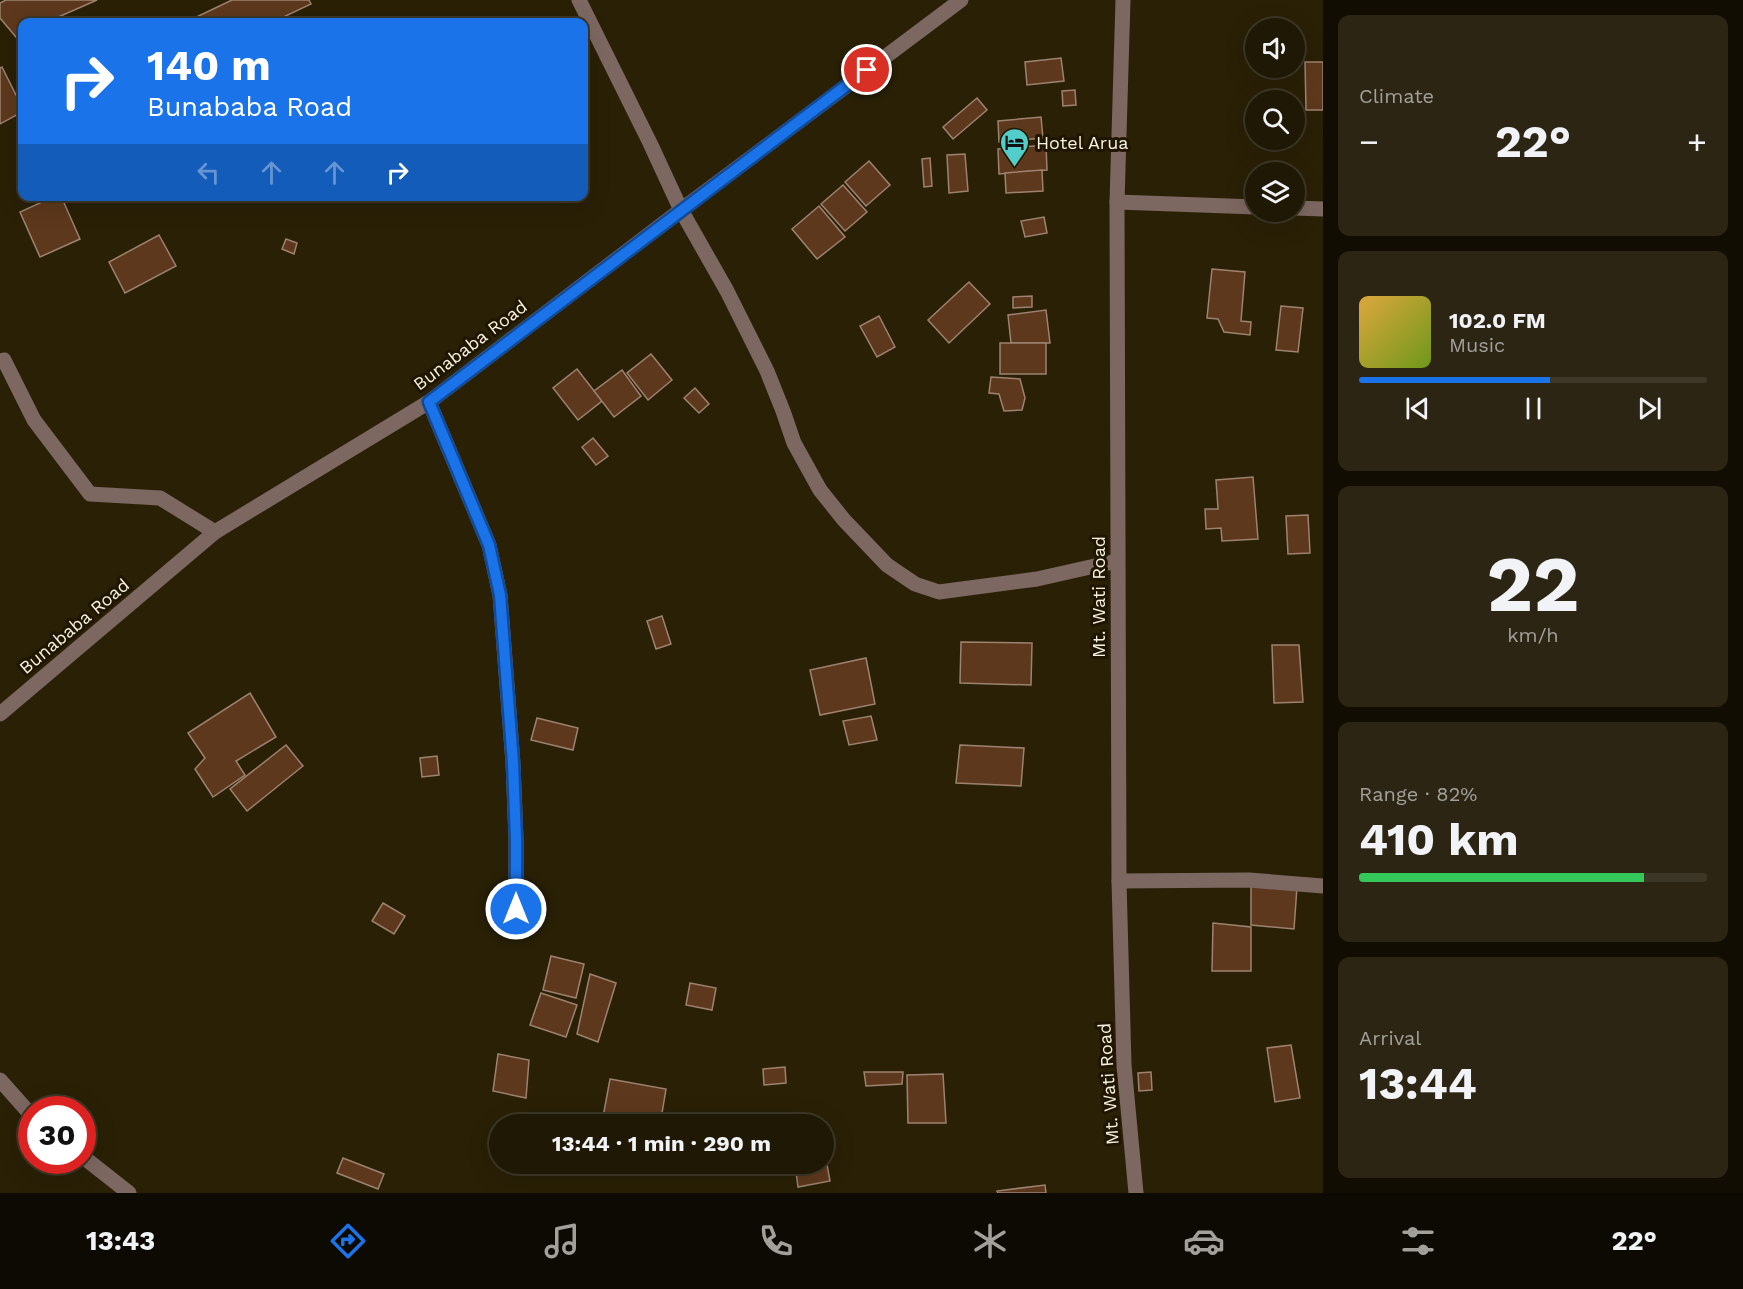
<!DOCTYPE html>
<meta charset="utf-8">
<style>
:root{--surface:#1f1804;--page:#2c2513;--text:#f1f3f6;--muted:#a1a09a;--line:#3c3726;--accent:#1a73e8}
body{margin:0;font-family:"Work Sans",sans-serif;background:var(--page);color:var(--text);height:100vh;display:flex;flex-direction:column;font-size:22px;white-space:nowrap}
*{box-sizing:border-box;margin:0}
p{font-size:20px;color:var(--muted)}
.icon{flex:none;width:33px;height:33px;fill:none;stroke:currentColor;stroke-width:2;stroke-linecap:round;stroke-linejoin:round}
.map{position:relative;flex:1;overflow:hidden}
.drawer{display:flex;flex-direction:column;gap:15px;padding:15px;background:#110d02;width:420px}
.drawer>*{flex:none}
.hud{position:absolute;left:18px;top:18px;width:570px;height:183px;border-radius:12px;box-shadow:0 6px 24px #0002,0 0 0 2px var(--line);background:#1a73e8;color:#fff;overflow:hidden}
.tools{position:absolute;left:1245px;top:18px;display:grid;gap:12px}
.tools a{display:grid;place-items:center;width:60px;height:60px;border-radius:50%;background:var(--surface);box-shadow:0 6px 24px #0002,0 0 0 2px var(--line);font-size:30px}
.speed{position:absolute;left:18px;top:1096px;display:flex;gap:12px;font-size:30px;font-weight:700;text-align:center}
.speed>*{display:grid;place-content:center;width:78px;height:78px;border-radius:50%;background:var(--surface);box-shadow:0 6px 24px #0002,0 0 0 2px var(--line);line-height:1}
.speed .limit{border:9px solid #d22;background:#fff;color:#111}
.pin{position:absolute;display:grid;place-items:center;width:51px;height:51px;color:#fff;margin:-26px;border:3px solid #fff;border-radius:50%;box-shadow:0 2px 6px #0007}
.me{position:absolute;width:66px;margin:-33px;rotate:0deg;stroke-linejoin:round;filter:drop-shadow(0 0 4px #0008)}
.turn{display:flex;align-items:center;gap:21px;height:126px;padding:0 30px;font-size:27px}
.turn .icon{width:78px;height:78px;stroke-width:2.5}
.turn b{display:block;font-size:42px;line-height:51px}
.lanes{display:flex;align-items:center;height:57px;padding:0 30px;background:#0003;justify-content:center;gap:30px;direction:ltr}
.lanes .off{opacity:.35}
.big{font-size:45px;font-weight:700;line-height:1.1}
.drawer .tile{flex:1;display:flex;flex-direction:column;justify-content:center;gap:9px;min-width:0;padding:0 21px;border-radius:12px;background:var(--page)}
.drawer .dial{align-items:center;gap:0}
.dial b{font-size:78px;line-height:1}
.song{display:flex;align-items:center;gap:18px}
.cover{width:72px;height:72px;border-radius:9px;background:linear-gradient(135deg,hsl(40 70% 55%),hsl(80 70% 35%))}
.played{height:6px;border-radius:3px;background:linear-gradient(90deg,var(--accent) 55%,var(--line) 55%)}
.keys{display:flex;justify-content:space-around;direction:ltr}
.heat{display:flex;justify-content:space-between;align-items:center;font-size:33px;direction:ltr}
.charge{height:9px;border-radius:4px;background:linear-gradient(90deg,#34c759 82%,var(--line) 0)}
.trip{position:absolute;left:489px;top:1114px;width:345px;height:60px;border-radius:30px;background:var(--surface);box-shadow:0 6px 24px #0002,0 0 0 2px var(--line);font-weight:700;line-height:60px;text-align:center}
.tabs{display:flex;height:96px;justify-content:space-around;align-items:center;background:#0c0a02;color:var(--muted)}
.tabs .icon{width:42px;height:42px}
.tabs .selected{color:var(--accent)}
.tabs b{font-size:27px;color:var(--text)}
main{display:flex;flex:1;min-height:0}
.map>svg:first-child{display:block}
.building{fill:#5d381c;stroke:#9d8270;stroke-width:1.5}
.lines{fill:none;stroke-linecap:round;stroke-linejoin:round}
.minor{stroke:#7d6761;stroke-width:15}
.route-casing{stroke:#114b97;stroke-width:15}
.route{stroke:#1a73e8;stroke-width:10}
.labels{text-anchor:middle;dominant-baseline:central;stroke-width:6;stroke-linejoin:round;paint-order:stroke}
.poi-label{font-size:18px;fill:#f7f1e2;stroke:#201600;text-anchor:start}
.street-label{font-size:18px;fill:#f7f1e2;stroke:#201600}
</style>
<main>
<div class="map">
<svg width="1323" height="1193" viewBox="0 0 1323 1193">
<rect width="100%" height="100%" fill="#292006"/>
<!-- building -->
<g class="building">
<polygon points="6,0 97,0 47,22 22,22 22,34 16,37 0,18 0,3"/>
<polygon points="232,0 309,0 311,4 273,22 188,22 188,21"/>
<polygon points="1061,58 1064,81 1027,85 1025,62"/>
<polygon points="1305,62 1323,62 1323,110 1306,110"/>
<polygon points="2,67 22,107 22,112 0,124 0,68"/>
<polygon points="1075,90 1076,105 1063,106 1062,91"/>
<polygon points="977,98 987,110 953,139 943,127"/>
<polygon points="1041,117 1043,138 999,142 998,121"/>
<polygon points="1046,145 1047,170 999,174 998,149"/>
<polygon points="965,154 968,191 949,193 947,155"/>
<polygon points="930,158 932,186 924,187 922,159"/>
<polygon points="869,161 890,185 866,206 845,182"/>
<polygon points="1042,170 1043,191 1006,193 1005,173"/>
<polygon points="843,185 867,212 845,231 821,204"/>
<polygon points="55,196 61,196 80,239 40,257 20,212"/>
<polygon points="819,206 845,237 817,259 792,229"/>
<polygon points="1044,217 1047,233 1025,237 1021,221"/>
<polygon points="159,235 176,266 125,293 109,262"/>
<polygon points="286,239 297,243 294,254 282,249"/>
<polygon points="1212,269 1245,272 1241,321 1251,322 1250,335 1224,332 1218,319 1207,318"/>
<polygon points="969,282 990,304 949,343 928,320"/>
<polygon points="1032,296 1032,307 1013,308 1013,297"/>
<polygon points="1281,306 1303,308 1298,352 1276,350"/>
<polygon points="1046,310 1050,343 1011,343 1008,315"/>
<polygon points="879,316 895,347 877,357 860,326"/>
<rect x="1000" y="343" width="46" height="31"/>
<polygon points="651,354 672,380 648,400 627,373"/>
<polygon points="577,369 602,401 578,420 553,388"/>
<polygon points="622,370 641,396 614,417 594,391"/>
<polygon points="991,377 1020,379 1025,398 1022,410 1004,411 999,394 989,393"/>
<polygon points="695,388 709,404 699,413 684,398"/>
<polygon points="593,438 608,456 596,465 582,447"/>
<polygon points="1253,477 1258,539 1222,541 1221,528 1206,529 1205,509 1218,509 1216,480"/>
<polygon points="1308,515 1310,553 1288,554 1286,516"/>
<polygon points="662,616 671,644 656,649 647,621"/>
<polygon points="961,642 1032,643 1031,685 960,683"/>
<polygon points="1272,645 1299,645 1303,702 1274,703"/>
<polygon points="866,658 875,704 820,715 810,670"/>
<polygon points="250,693 276,737 236,761 245,775 213,797 195,769 205,758 188,733"/>
<polygon points="871,716 877,740 849,745 843,721"/>
<polygon points="537,718 578,728 573,750 531,740"/>
<polygon points="286,745 303,766 247,811 230,789"/>
<polygon points="960,745 1024,748 1021,786 956,783"/>
<polygon points="437,756 439,775 422,777 420,758"/>
<polygon points="1251,884 1297,887 1294,929 1251,925"/>
<polygon points="383,903 405,916 394,934 372,921"/>
<polygon points="1213,923 1251,927 1251,971 1212,971"/>
<polygon points="551,956 584,964 576,998 543,990"/>
<polygon points="590,974 616,983 598,1042 577,1034"/>
<polygon points="690,983 716,988 712,1010 686,1005"/>
<polygon points="541,993 577,1005 566,1037 530,1025"/>
<polygon points="1291,1045 1300,1098 1275,1102 1267,1048"/>
<polygon points="498,1054 529,1060 526,1098 493,1091"/>
<polygon points="785,1067 786,1083 764,1085 763,1069"/>
<polygon points="864,1072 903,1072 902,1084 866,1086"/>
<polygon points="1151,1072 1152,1090 1139,1091 1138,1073"/>
<polygon points="943,1074 946,1123 908,1123 907,1075"/>
<polygon points="610,1079 666,1089 660,1125 618,1125 619,1120 603,1117"/>
<polygon points="343,1158 384,1174 378,1189 337,1173"/>
<polygon points="824,1159 826,1159 830,1181 798,1187 795,1164 824,1164"/>
<polygon points="1045,1185 1046,1193 998,1193 997,1191"/>
</g>
<g class="lines">
<!-- minor -->
<g class="minor">
<polyline points="579,0 650,143 681,210 727,291 767,371 783,411 794,443 820,490 844,520 887,565 915,584 939,592 1037,579 1117,561"/>
<polyline points="1123,0 1117,202 1119,881 1124,1065 1136,1193"/>
<polyline points="1117,202 1256,207"/>
<polyline points="1294,208 1323,209"/>
<polyline points="0,361 4,360 34,420 90,494 160,498 215,532"/>
<polyline points="429,402 489,545 500,595 513,763 516,839 516,909"/>
<polyline points="0,714 215,532 429,402 681,210 961,0"/>
<polyline points="1119,881 1249,880 1323,886"/>
<polyline points="0,1080 32,1116"/>
<polyline points="82,1156 129,1193"/>
</g>
</g>
<g class="lines">
<defs>
<polyline id="route" points="516,909 516,839 513,763 500,595 489,545 429,402 867,70"/>
</defs>
<!-- route casing -->
<use href="#route" class="route-casing"/>
<!-- route -->
<use href="#route" class="route"/>
</g>
<!-- icons -->
<defs>
<symbol id="hotel-pin" viewBox="-11 -11 22 30"><path d="M0 17L-7.5 6A9.5 9.5 0 1 1 7.5 6Z" fill="#53cdc9" stroke="#201600"/><path d="M-6-4.5h1.5V1H6V5H4.5V3h-9V5H-6ZM-4 0a1.8 1.8 0 1 1 3.6 0ZM.5 0V-2.5h3Q6-2.5 6 0Z" fill="#111"/></symbol>
</defs>
<g fill-rule="evenodd">
<use href="#hotel-pin" x="998" y="126" width="33" height="45"/>
</g>
<g class="labels">
<!-- poi labels -->
<g class="poi-label">
<text x="1036" y="142">Hotel Arua</text>
</g>
<!-- street labels -->
<g class="street-label">
<text transform="translate(470 345) rotate(-37)">Bunababa Road</text>
<text transform="translate(1098 597) rotate(-90)">Mt. Wati Road</text>
<text transform="translate(74 626) rotate(-40)">Bunababa Road</text>
<text transform="translate(1108 1084) rotate(-94)">Mt. Wati Road</text>
</g>
</g>
</svg>
<div class="tools">
<a><svg class="icon" aria-label="sound" viewBox="0 0 24 24"><path d="M4 9h4l5-4v14l-5-4H4zM17 9q2 3 0 6"/></svg></a>
<a><svg class="icon" aria-label="search" viewBox="0 0 24 24"><circle cx="10" cy="10" r="6"/><path d="M15 15l6 6"/></svg></a>
<a><svg class="icon" aria-label="layers" viewBox="0 0 24 24"><path d="M12 4l9 5-9 5-9-5zM3 14l9 5 9-5"/></svg></a>
</div>
<div class="speed"><div class="limit">30</div></div>
<div class="pin" style="left:867px;top:70px;background:#d93025"><svg class="icon" aria-label="arrive" viewBox="0 0 24 24"><path d="M6 21V4h12l-3 4 3 4H6"/></svg></div>
<svg class="me" style="left:516px;top:909px" viewBox="-20 -20 40 40"><circle r="17" fill="#1a73e8" stroke="#fff" stroke-width="3"/><path d="M0-11L8 9 0 5-8 9z" fill="#fff"/></svg>
<div class="trip">13:44 · 1 min · 290 m</div>
<div class="hud">
<div class="turn"><svg class="icon" aria-label="right" viewBox="0 0 24 24"><path d="M7 20v-9h11M14 6l5 5-5 5"/></svg><div><b>140 m</b>Bunababa Road</div></div>
<div class="lanes"><svg class="icon off" aria-label="left" viewBox="0 0 24 24"><path d="M17 20v-9H6M10 6l-5 5 5 5"/></svg><svg class="icon off" aria-label="ahead" viewBox="0 0 24 24"><path d="M12 20V5M6 11l6-6 6 6"/></svg><svg class="icon off" aria-label="ahead" viewBox="0 0 24 24"><path d="M12 20V5M6 11l6-6 6 6"/></svg><svg class="icon" aria-label="right" viewBox="0 0 24 24"><path d="M7 20v-9h11M14 6l5 5-5 5"/></svg></div>
</div>
</div>
<section class="drawer">
<div class="tile"><p>Climate</p>
<div class="heat"><a>−</a><b class="big">22°</b><a>+</a></div>
</div>
<div class="tile">
<div class="song"><i class="cover"></i><div><b>102.0 FM</b><p>Music</p></div></div>
<div class="played"></div>
<div class="keys"><svg class="icon" aria-label="previous" viewBox="0 0 24 24"><path d="M18 5L8 12l10 7zM5 5v14"/></svg><svg class="icon" aria-label="pause" viewBox="0 0 24 24"><path d="M8 5v14M16 5v14"/></svg><svg class="icon" aria-label="next" viewBox="0 0 24 24"><path d="M6 5l10 7-10 7zM19 5v14"/></svg></div>
</div>
<div class="tile dial"><b>22</b><p>km/h</p></div>
<div class="tile"><p>Range · 82%</p><b class="big">410 km</b><div class="charge"></div></div>
<div class="tile"><p>Arrival</p><b class="big">13:44</b></div>
</section>
</main>
<nav class="tabs">
<b>13:43</b>
<svg class="icon selected" aria-label="directions" viewBox="0 0 24 24"><path d="M12 3l9 9-9 9-9-9zM9 14v-3h6M13 9l2 2-2 2"/></svg>
<svg class="icon" aria-label="music" viewBox="0 0 24 24"><path d="M9 18V5l10-2v13"/><circle cx="6" cy="18" r="3"/><circle cx="16" cy="16" r="3"/></svg>
<svg class="icon" aria-label="phone" viewBox="0 0 24 24"><path d="M5 4h4l2 5-3 2q2 4 5 5l2-3 5 2v4C11 20 4 13 5 4z"/></svg>
<svg class="icon" aria-label="climate" viewBox="0 0 24 24"><path d="M12 3v18M4 7l16 10M4 17L20 7"/></svg>
<svg class="icon" aria-label="car" viewBox="0 0 24 24"><path d="M5 17H2v-5l4-1 3-4h7l3 4 3 1v5h-3M9 17h6M6 11h13"/><circle cx="7" cy="17" r="2"/><circle cx="17" cy="17" r="2"/></svg>
<svg class="icon" aria-label="filters" viewBox="0 0 24 24"><path d="M4 7h16M4 17h16"/><circle cx="9" cy="7" r="2"/><circle cx="15" cy="17" r="2"/></svg>
<b>22°</b>
</nav>
